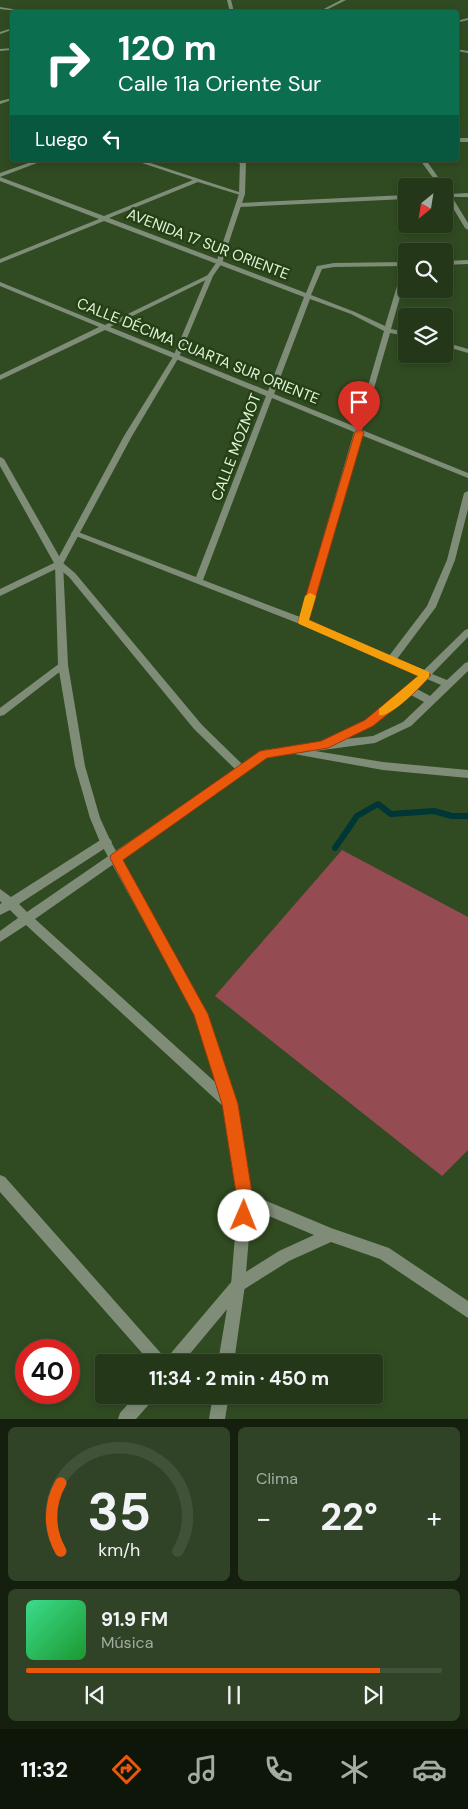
<!DOCTYPE html>
<html lang="es">
<meta charset="utf-8">
<style>
:root{--surface:#243819;--page:#304326;--text:#f1f3f6;--muted:#a3aca2;--line:#415238;--accent:#ea580c}
body{margin:0;font-family:"DM Sans",sans-serif;background:var(--page);color:var(--text);height:100vh;display:flex;flex-direction:column;font-size:19px;white-space:nowrap}
*{box-sizing:border-box;margin:0}
p{font-size:16px;color:var(--muted)}
.icon{flex:none;width:28px;height:28px;fill:none;stroke:currentColor;stroke-width:2;stroke-linecap:round;stroke-linejoin:round}
.map{position:relative;height:1419px;overflow:hidden}
.panel{display:flex;flex-direction:column;gap:8px;padding:8px;background:#141f0e;flex:1}
.panel>*{flex:none}
.banner{position:absolute;left:10px;top:10px;width:449px;height:152px;border-radius:5px;box-shadow:0 2px 8px #0003,0 0 0 1px var(--line);background:#0b6e4f;color:#fff;overflow:hidden}
.needle{width:32px;rotate:210deg}
.tools{position:absolute;left:398px;top:178px;display:grid;gap:10px}
.tools a{display:grid;place-items:center;width:55px;height:55px;border-radius:5px;background:var(--surface);box-shadow:0 2px 8px #0003,0 0 0 1px var(--line);font-size:25px}
.speed{position:absolute;left:15px;top:1339px;display:flex;gap:10px;font-size:25px;font-weight:700;text-align:center}
.speed>*{display:grid;place-content:center;width:65px;height:65px;border-radius:50%;background:var(--surface);box-shadow:0 2px 8px #0003,0 0 0 1px var(--line);line-height:1}
.speed .limit{border:8px solid #d22;background:#fff;color:#111}
.pin{position:absolute;display:grid;place-items:center;width:42px;height:42px;color:#fff;margin:-51px -21px;border-radius:50% 50% 50% 0;rotate:-45deg;box-shadow:0 0 5px #0007}
.pin .icon{rotate:45deg}
.me{position:absolute;width:55px;margin:-28px;rotate:1deg;stroke-linejoin:round;filter:drop-shadow(0 0 4px #0008)}
.turn{display:flex;align-items:center;gap:18px;height:105px;padding:0 25px;font-size:22px}
.turn .icon{width:65px;height:65px;stroke-width:2.5}
.turn b{display:block;font-size:35px;line-height:42px}
.then{display:flex;align-items:center;height:48px;padding:0 25px;background:#0003;gap:10px;font-size:19px}
.big{font-size:38px;font-weight:700;line-height:1.1}
.panel .tile{flex:1;display:flex;flex-direction:column;justify-content:center;gap:8px;min-width:0;padding:0 18px;border-radius:8px;background:var(--page)}
.panel .dial{align-items:center;gap:0}
.dial svg{height:130px;overflow:visible;fill:none;stroke:var(--line);stroke-width:7;stroke-linecap:round;text-anchor:middle}
.dial text{fill:var(--text);stroke:none}
.song{display:flex;align-items:center;gap:15px}
.cover{width:60px;height:60px;border-radius:8px;background:linear-gradient(135deg,hsl(150 70% 55%),hsl(130 70% 35%))}
.played{height:5px;border-radius:2px;background:linear-gradient(90deg,var(--accent) 85%,var(--line) 85%)}
.keys{display:flex;justify-content:space-around;direction:ltr}
.heat{display:flex;justify-content:space-between;align-items:center;font-size:28px;direction:ltr}
.panel .tiles{flex:1;display:grid;gap:8px;grid-template-columns:1fr 1fr}
.tile:last-child{grid-column:span 2}
.trip{position:absolute;left:95px;top:1354px;width:288px;height:50px;border-radius:5px;background:var(--surface);box-shadow:0 2px 8px #0003,0 0 0 1px var(--line);font-weight:700;line-height:50px;text-align:center}
.menu{display:flex;height:80px;justify-content:space-around;align-items:center;background:#0e160a;color:var(--muted)}
.menu .icon{width:35px;height:35px}
.menu .active{color:var(--accent)}
.menu b{font-size:22px;color:var(--text)}
.map>svg:first-child{display:block}
.green{fill:#954b52}
.lines{fill:none;stroke-linecap:round;stroke-linejoin:round}
.stream{stroke:#003636;stroke-width:6}
.minor{fill:#7f8d78;fill-rule:evenodd}
.tertiary{fill:#7f8d78;fill-rule:evenodd}
.route{fill:#ea580c;stroke:#983908}
.slow{fill:#f59e0b}
.labels{text-anchor:middle;dominant-baseline:central;stroke-width:5;stroke-linejoin:round;paint-order:stroke}
.far-street-label{font-size:15px;fill:#e2f3da;stroke:#264016}
</style>
<div class="map">
<svg width="468" height="1419" viewBox="0 0 468 1419">
<rect width="100%" height="100%" fill="#304b21"/>
<!-- green -->
<polygon class="green" points="342,850 468,917 468,1150 442,1176 215,996"/>
<g class="lines">
<!-- stream -->
<polyline class="stream" points="335,848 357,816 378,804 391,814 434,811 452,816 468,816"/>
<!-- minor -->
<g class="minor">
<polygon points="227,0 231,0 234,12 230,12"/>
<polygon points="341,0 346,0 322,12 318,12"/>
<polygon points="12,28 12,30 0,34 0,32"/>
<polygon points="456,49 468,51 468,53 456,51"/>
<polygon points="12,98 12,100 0,104 0,101"/>
<rect x="456" y="138" width="12" height="4"/>
<polygon points="37,160 45,160 0,177 0,173"/>
<path d="M133 160H141L245 194 240 195 198 182 109 218 306 293 317 266 334 263 406 262V276L391 329 406 332V336L390 333 362 430 468 473V478L361 435 308 621 389 656 427 606 447 560 464 493 468 491V509L455 560 436 607 397 659 424 670 465 630 468 629V637L432 674 447 680 465 663 468 662V671L411 726 375 743 315 751 383 762 468 770V778L383 770 294 754 267 757 35 919 235 1100 237 1104 235 1108 230 1110 225 1108 26 925 0 942V931L18 918 10 910 0 915V904L2 903 0 901V889L11 897 102 839H110L112 842 110 845 19 904 27 912 235 769 194 729 69 577 58 568 0 596V589L54 563 0 466V457L4 459 63 563 75 573 202 725 242 764 264 750 324 742 365 721 407 688 419 676 300 624 71 534 72 532H78L196 577 266 396 105 330 0 380V375L99 327 0 286V282L105 325 208 275H212V277L110 327 268 391 304 297 104 221 0 263V259L99 219 0 181V177L104 216 193 180ZM403 266 385 326 355 312 311 295 322 269 334 267ZM310 299 351 314 384 331 356 427 274 394ZM272 398 354 432 300 617 203 580ZM427 679 441 685 430 696 417 689ZM411 695 424 702 403 722 373 736 345 739 373 725Z"/>
<polygon points="231,160 239,160 246,163 243,165"/>
<polygon points="420,160 426,160 450,194 468,193 468,197 452,197 468,223 468,230 465,228 447,198 444,198 444,186 439,186"/>
<polygon points="406,195 406,199 239,207 236,205 239,203"/>
<polygon points="468,260 468,264 444,265 444,261"/>
<polygon points="444,342 468,349 468,353 444,346"/>
<polygon points="63,662 66,663 68,665 66,667 4,715 0,716 0,708 60,663"/>
<polygon points="0,1175 5,1177 166,1359 233,1280 279,1251 314,1235 240,1204 238,1199 240,1194 245,1192 331,1228 389,1248 468,1301 468,1318 380,1259 331,1242 289,1261 243,1290 183,1362 150,1362 0,1192"/>
<polygon points="136,1395 154,1395 152,1401 136,1419 118,1419 120,1413"/>
</g>
<!-- tertiary -->
<g class="tertiary">
<polygon points="0,7 24,11 26,12 0,9"/>
<polygon points="468,18 468,20 456,23 456,21"/>
<polygon points="12,48 12,50 0,51 0,49"/>
<polygon points="240,160 246,160 245,194 222,263 213,276 179,357 132,436 63,564 68,665 85,766 100,818 111,842 207,1014 237,1104 252,1199 245,1285 234,1362 218,1362 231,1285 238,1199 223,1104 195,1015 100,842 90,818 75,766 58,665 55,564 124,436 173,357 207,276 216,263 239,194"/>
<polygon points="213,1395 229,1395 225,1419 209,1419"/>
</g>
</g>
<!-- route -->
<polygon class="route" points="359,429 364,432 309,620 431,675 414,693 373,726 328,748 267,758 123,860 208,1014 238,1104 253,1199 249,1222 244,1224 238,1222 235,1216 237,1199 222,1104 194,1015 110,858 111,855 260,751 321,741 365,720 418,676 298,622 355,432"/>
<!-- slow -->
<path class="slow" d="M310 593 316 596 309 620 429 672V677C420 687 391 718 379 715V709L418 676 299 624 298 622 305 596Z"/>
<g class="labels">
<!-- far-street labels -->
<g class="far-street-label">
<text transform="translate(208 244) rotate(21)">AVENIDA 17 SUR ORIENTE</text>
<text transform="translate(198 351) rotate(22)">CALLE DÉCIMA CUARTA SUR ORIENTE</text>
<text transform="translate(236 447) rotate(-69)">CALLE MOZMOT</text>
</g>
</g>
</svg>
<div class="tools">
<a><svg class="needle" viewBox="-14 -14 28 28"><path d="M0-13l5 13h-10z" fill="#e53935"/><path d="M0 13l5-13h-10z" fill="#a3aca2"/></svg></a>
<a><svg class="icon" aria-label="search" viewBox="0 0 24 24"><circle cx="10" cy="10" r="6"/><path d="M15 15l6 6"/></svg></a>
<a><svg class="icon" aria-label="layers" viewBox="0 0 24 24"><path d="M12 4l9 5-9 5-9-5zM3 14l9 5 9-5"/></svg></a>
</div>
<div class="speed"><div class="limit">40</div></div>
<div class="pin" style="left:359px;top:432px;background:#d93025"><svg class="icon" aria-label="arrive" viewBox="0 0 24 24"><path d="M6 21V4h12l-3 4 3 4H6"/></svg></div>
<svg class="me" style="left:244px;top:1216px" viewBox="-20 -20 40 40"><circle r="19" fill="#fff"/><path d="M0-13L10 11 0 6-10 11z" fill="#ea580c"/></svg>
<div class="trip">11:34 · 2 min · 450 m</div>
<div class="banner">
<div class="turn"><svg class="icon" aria-label="right" viewBox="0 0 24 24"><path d="M7 20v-9h11M14 6l5 5-5 5"/></svg><div><b>120 m</b>Calle 11a Oriente Sur</div></div>
<div class="then">Luego<svg class="icon" aria-label="left" viewBox="0 0 24 24"><path d="M17 20v-9H6M10 6l-5 5 5 5"/></svg></div>
</div>
</div>
<section class="panel">
<div class="tiles">
<div class="tile dial"><svg viewBox="0 0 100 80">
<path d="M14 69A42 42 0 1 1 86 69"/>
<path d="M14 69A42 42 0 0 1 14 27" stroke="#ea580c"/>
<text x="50" y="56" font-size="32" font-weight="700">35</text>
<text x="50" y="72" font-size="11">km/h</text>
</svg></div>
<div class="tile"><p>Clima</p>
<div class="heat"><a>−</a><b class="big">22°</b><a>+</a></div>
</div>
<div class="tile">
<div class="song"><i class="cover"></i><div><b>91.9 FM</b><p>Música</p></div></div>
<div class="played"></div>
<div class="keys"><svg class="icon" aria-label="previous" viewBox="0 0 24 24"><path d="M18 5L8 12l10 7zM5 5v14"/></svg><svg class="icon" aria-label="pause" viewBox="0 0 24 24"><path d="M8 5v14M16 5v14"/></svg><svg class="icon" aria-label="next" viewBox="0 0 24 24"><path d="M6 5l10 7-10 7zM19 5v14"/></svg></div>
</div>
</div>
</section>
<nav class="menu">
<b>11:32</b>
<svg class="icon active" aria-label="directions" viewBox="0 0 24 24"><path d="M12 3l9 9-9 9-9-9zM9 14v-3h6M13 9l2 2-2 2"/></svg>
<svg class="icon" aria-label="music" viewBox="0 0 24 24"><path d="M9 18V5l10-2v13"/><circle cx="6" cy="18" r="3"/><circle cx="16" cy="16" r="3"/></svg>
<svg class="icon" aria-label="phone" viewBox="0 0 24 24"><path d="M5 4h4l2 5-3 2q2 4 5 5l2-3 5 2v4C11 20 4 13 5 4z"/></svg>
<svg class="icon" aria-label="climate" viewBox="0 0 24 24"><path d="M12 3v18M4 7l16 10M4 17L20 7"/></svg>
<svg class="icon" aria-label="car" viewBox="0 0 24 24"><path d="M5 17H2v-5l4-1 3-4h7l3 4 3 1v5h-3M9 17h6M6 11h13"/><circle cx="7" cy="17" r="2"/><circle cx="17" cy="17" r="2"/></svg>
</nav>
